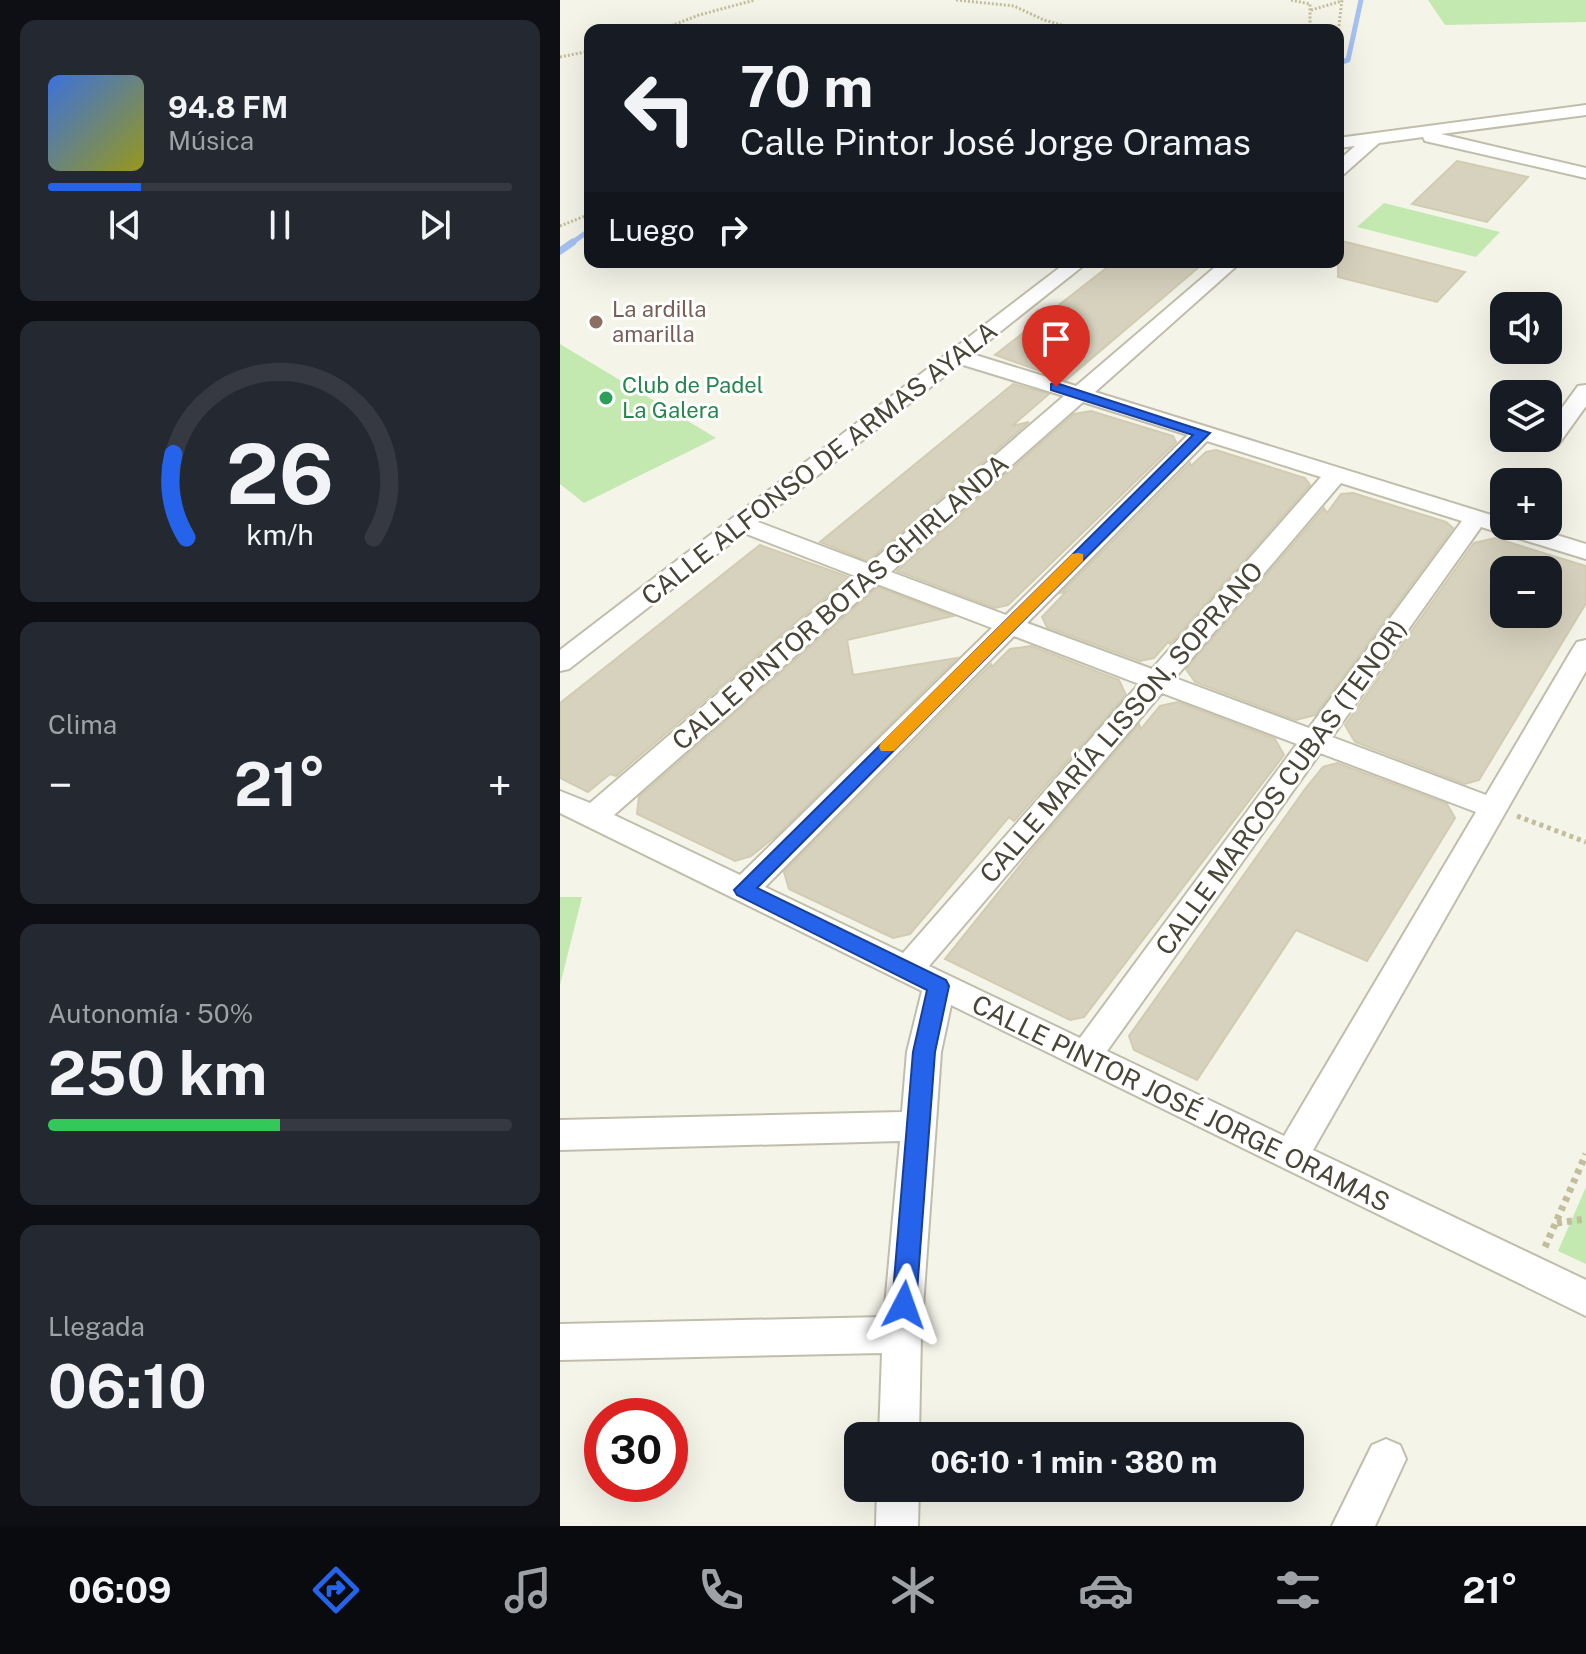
<!DOCTYPE html>
<html lang="es">
<meta charset="utf-8">
<style>
:root{--surface:#171b24;--page:#242831;--text:#f1f3f6;--muted:#9ea1a6;--line:#363941;--accent:#2563eb}
body{margin:0;font-family:"Public Sans",sans-serif;background:var(--page);color:var(--text);height:100vh;display:flex;flex-direction:column;font-size:30px;white-space:nowrap}
*{box-sizing:border-box;margin:0}
p{font-size:26px;color:var(--muted)}
.icon{flex:none;width:44px;height:44px;fill:none;stroke:currentColor;stroke-width:2;stroke-linecap:round;stroke-linejoin:round}
.map{position:relative;flex:1;overflow:hidden}
.side{display:flex;flex-direction:column;gap:20px;padding:20px;background:#0d0f14;width:560px}
.side>*{flex:none}
.guide{position:absolute;left:24px;top:24px;width:760px;height:244px;border-radius:16px;box-shadow:0 8px 32px #0002;background:#171b24;color:var(--text);overflow:hidden}
.fabs{position:absolute;left:930px;top:292px;display:grid;gap:16px}
.fabs a{display:grid;place-items:center;width:72px;height:72px;border-radius:16px;background:var(--surface);box-shadow:0 8px 32px #0002;font-size:40px}
.speed{position:absolute;left:24px;top:1398px;display:flex;gap:16px;font-size:40px;font-weight:700;text-align:center}
.speed>*{display:grid;place-content:center;width:104px;height:104px;border-radius:50%;background:var(--surface);box-shadow:0 8px 32px #0002;line-height:1}
.speed .limit{border:12px solid #d22;background:#fff;color:#111}
.pin{position:absolute;display:grid;place-items:center;width:68px;height:68px;color:#fff;margin:-82px -34px;border-radius:50% 50% 50% 0;rotate:-45deg;box-shadow:0 0 8px #0007}
.pin .icon{rotate:45deg}
.me{position:absolute;width:88px;margin:-44px;rotate:4deg;stroke-linejoin:round;filter:drop-shadow(0 0 6px #0008)}
.turn{display:flex;align-items:center;gap:28px;height:168px;padding:0 24px;font-size:36px}
.turn .icon{width:104px;height:104px;stroke-width:2.5}
.turn b{display:block;font-size:56px;line-height:68px}
.then{display:flex;align-items:center;height:76px;padding:0 24px;background:#0003;gap:16px;font-size:30px}
.big{font-size:60px;font-weight:700;line-height:1.1}
.side .tile{flex:1;display:flex;flex-direction:column;justify-content:center;gap:12px;min-width:0;padding:0 28px;border-radius:16px;background:var(--page)}
.side .dial{align-items:center;gap:0}
.dial svg{height:208px;overflow:visible;fill:none;stroke:var(--line);stroke-width:7;stroke-linecap:round;text-anchor:middle}
.dial text{fill:var(--text);stroke:none}
.song{display:flex;align-items:center;gap:24px}
.cover{width:96px;height:96px;border-radius:12px;background:linear-gradient(135deg,hsl(220 70% 55%),hsl(60 70% 35%))}
.played{height:8px;border-radius:4px;background:linear-gradient(90deg,var(--accent) 20%,var(--line) 20%)}
.keys{display:flex;justify-content:space-around;direction:ltr}
.heat{display:flex;justify-content:space-between;align-items:center;font-size:44px;direction:ltr}
.charge{height:12px;border-radius:6px;background:linear-gradient(90deg,#34c759 50%,var(--line) 0)}
.trip{position:absolute;left:284px;top:1422px;width:460px;height:80px;border-radius:16px;background:var(--surface);box-shadow:0 8px 32px #0002;font-weight:700;line-height:80px;text-align:center}
.menu{display:flex;height:128px;justify-content:space-around;align-items:center;background:#090b0e;color:var(--muted)}
.menu .icon{width:56px;height:56px}
.menu .selected{color:var(--accent)}
.menu b{font-size:36px;color:var(--text)}
main{display:flex;flex:1;min-height:0}
.map>svg:first-child{display:block}
.green{fill:#c3e9b1}
.lines{fill:none;stroke-linecap:round;stroke-linejoin:round}
.stream-far1{stroke:#a5c1f2;stroke-width:5}
.stream{stroke:#a5c1f2;stroke-width:7}
.building{fill:#d7d2be;stroke:#d1ccb1;stroke-width:2;fill-rule:evenodd}
.minor-casing{stroke:#c0beab;stroke-width:4}
.path-far2{stroke:#c2be9c;stroke-width:3;stroke-dasharray:2 2;stroke-linecap:butt}
.path-far1{stroke:#c2be9c;stroke-width:5;stroke-dasharray:4 4;stroke-linecap:butt}
.path{stroke:#c2be9c;stroke-width:7;stroke-dasharray:5 5;stroke-linecap:butt}
.minor{fill:#fff;fill-rule:evenodd}
.route{fill:#2563eb;stroke:#184099;stroke-width:2}
.slow{fill:#f59e0b}
.education-dot{fill:#8d6e63;stroke:#fff;stroke-width:3}
.leisure-dot{fill:#2e9e5b;stroke:#fff;stroke-width:3}
.labels{text-anchor:middle;dominant-baseline:central;stroke-width:6;stroke-linejoin:round;paint-order:stroke}
.far-education-label{font-size:22px;fill:#785e54;stroke:#fff;text-anchor:start}
.far-leisure-label{font-size:22px;fill:#27864d;stroke:#fff;text-anchor:start}
.street-label{font-size:26px;fill:#494637;stroke:#fff}
</style>
<main>
<section class="side">
<div class="tile">
<div class="song"><i class="cover"></i><div><b>94.8 FM</b><p>Música</p></div></div>
<div class="played"></div>
<div class="keys"><svg class="icon" aria-label="previous" viewBox="0 0 24 24"><path d="M18 5L8 12l10 7zM5 5v14"/></svg><svg class="icon" aria-label="pause" viewBox="0 0 24 24"><path d="M8 5v14M16 5v14"/></svg><svg class="icon" aria-label="next" viewBox="0 0 24 24"><path d="M6 5l10 7-10 7zM19 5v14"/></svg></div>
</div>
<div class="tile dial"><svg viewBox="0 0 100 80">
<path d="M14 69A42 42 0 1 1 86 69"/>
<path d="M14 69A42 42 0 0 1 9 37" stroke="#2563eb"/>
<text x="50" y="56" font-size="32" font-weight="700">26</text>
<text x="50" y="72" font-size="11">km/h</text>
</svg></div>
<div class="tile"><p>Clima</p>
<div class="heat"><a>−</a><b class="big">21°</b><a>+</a></div>
</div>
<div class="tile"><p>Autonomía · 50%</p><b class="big">250 km</b><div class="charge"></div></div>
<div class="tile"><p>Llegada</p><b class="big">06:10</b></div>
</section>
<div class="map">
<svg width="1026" height="1526" viewBox="0 0 1026 1526">
<rect width="100%" height="100%" fill="#f5f4e9"/>
<!-- green -->
<g class="green">
<polygon points="868,0 1026,0 1026,22 885,25"/>
<polygon points="824,203 940,232 916,257 797,227"/>
<polygon points="0,344 156,438 24,503 0,484"/>
<polygon points="0,897 22,897 0,985"/>
<polygon points="1026,1187 1026,1264 998,1251"/>
</g>
<g class="lines">
<!-- stream-far1 -->
<g class="stream-far1">
<polyline points="778,63 788,60 801,0"/>
<polyline points="10,244 30,230"/>
</g>
<!-- stream -->
<polyline class="stream" points="0,251 13,242"/>
</g>
<!-- building -->
<g class="building">
<polygon points="897,161 968,177 927,222 852,204"/>
<polygon points="778,240 905,272 877,302 778,277"/>
<polygon points="554,262 645,262 506,380 435,355"/>
<polygon points="453,384 489,394 452,426 469,422 308,561 260,542"/>
<polygon points="531,411 613,436 616,442 448,605 435,608 337,571 514,414"/>
<polygon points="656,450 745,478 750,485 610,644 608,642 594,658 580,661 487,627 482,617 506,592 501,593 630,463 631,466 646,452"/>
<polygon points="793,493 886,522 893,528 755,715 736,720 635,682 626,669 764,508 767,513 781,494"/>
<path d="M935 538 1026 566V603L919 780 905 784 795 742 785 725 914 543ZM944 570H988V614H944Z"/>
<polygon points="200,545 289,577 56,776 50,774 28,792 0,778 0,703"/>
<polygon points="318,587 393,616 287,640 293,675 397,658 216,836 191,856 175,861 77,814 79,797"/>
<polygon points="471,646 559,680 566,695 454,821 449,817 350,934 333,938 229,889 224,872 431,664 432,667 450,649"/>
<polygon points="618,702 715,739 724,755 524,1017 510,1020 385,959 479,842 579,724 581,729 600,706"/>
<polygon points="777,763 887,804 895,818 807,961 736,930 637,1080 574,1050 569,1036 745,789 763,767"/>
</g>
<g class="lines">
<defs>
<g id="minor">
<polygon points="1026,105 1026,115 881,134 1026,168 1026,178 865,141 863,137 819,143 784,174 778,175 778,161 795,146 778,148 778,138"/>
<path d="M507 262H528L412 354 516 386 661 262H681L535 392 944 519V526H967L1026 544V559L921 527 772 737 926 795 1013 648 1017 642 1026 640V671L753 1150 1026 1280V1316L391 1005 381 1052 361 1335 359 1436H319L322 1353 0 1360V1324L324 1317 340 1141 0 1150V1120L342 1112 347 1052 362 991 0 813V791L30 803 295 576 184 533 9 669 0 671V650ZM400 364 504 396 309 564 198 522ZM523 402 628 435 446 615 331 572ZM647 441 761 477 592 669 467 623ZM781 483 902 521 749 728 615 678ZM317 584 432 628 180 875 54 815ZM454 636 579 684 343 953 205 887ZM602 693 737 744 520 1038 369 966ZM760 753 916 812 724 1136 547 1051Z"/>
<polygon points="1026,385 1026,406 998,445 982,445 980,438 988,438 988,427 1018,386"/>
<polygon points="826,1439 840,1445 846,1459 815,1526 772,1526 812,1445"/>
<polygon points="317,1488 359,1488 358,1526 316,1526"/>
</g>
</defs>
<!-- minor casing -->
<use href="#minor" class="minor-casing"/>
<!-- path-far2 -->
<g class="path-far2">
<polyline points="396,0 454,6 484,20 519,30"/>
<polyline points="731,0 750,4 750,30"/>
<polyline points="751,10 782,1"/>
<polyline points="100,30 139,15 195,0"/>
<polyline points="778,34 782,0"/>
<polyline points="0,57 30,51"/>
<polyline points="0,226 30,214"/>
</g>
<!-- path-far1 -->
<polyline class="path-far1" points="957,816 1026,842"/>
<!-- path -->
<g class="path">
<polyline points="997,1223 1026,1219"/>
<polyline points="985,1247 1026,1154"/>
</g>
<!-- minor -->
<use href="#minor" class="minor"/>
</g>
<!-- route -->
<polygon class="route" points="496,383 650,433 197,888 386,980 389,986 375,1052 356,1305 353,1313 344,1316 335,1313 332,1305 353,1052 367,990 177,895 174,890 633,435 491,390 491,384"/>
<!-- slow -->
<polygon class="slow" points="518,553 523,554 523,561 334,751 321,751 319,747 321,743 512,554"/>
<!-- markers -->
<circle class="education-dot" cx="36" cy="322" r="8"/>
<circle class="leisure-dot" cx="46" cy="398" r="8"/>
<g class="labels">
<!-- far-education labels -->
<g class="far-education-label">
<text x="52" y="309">La ardilla<tspan x="52" dy="25">amarilla</tspan></text>
</g>
<!-- far-leisure labels -->
<g class="far-leisure-label">
<text x="62" y="385">Club de Padel<tspan x="62" dy="25">La Galera</tspan></text>
</g>
<!-- street labels -->
<g class="street-label">
<text transform="translate(259 463) rotate(-38)">CALLE ALFONSO DE ARMAS AYALA</text>
<text transform="translate(280 602) rotate(-41)">CALLE PINTOR BOTAS GHIRLANDA</text>
<text transform="translate(561 722) rotate(-49)">CALLE MARÍA LISSON, SOPRANO</text>
<text transform="translate(721 787) rotate(-54)">CALLE MARCOS CUBAS (TENOR)</text>
<text transform="translate(621 1103) rotate(26)">CALLE PINTOR JOSÉ JORGE ORAMAS</text>
</g>
</g>
</svg>
<div class="fabs">
<a><svg class="icon" aria-label="sound" viewBox="0 0 24 24"><path d="M4 9h4l5-4v14l-5-4H4zM17 9q2 3 0 6"/></svg></a>
<a><svg class="icon" aria-label="layers" viewBox="0 0 24 24"><path d="M12 4l9 5-9 5-9-5zM3 14l9 5 9-5"/></svg></a>
<a>+</a>
<a>−</a>
</div>
<div class="speed"><div class="limit">30</div></div>
<div class="pin" style="left:496px;top:387px;background:#d93025"><svg class="icon" aria-label="arrive" viewBox="0 0 24 24"><path d="M6 21V4h12l-3 4 3 4H6"/></svg></div>
<svg class="me" style="left:344px;top:1305px" viewBox="-20 -20 40 40"><path d="M0-17L14 15 0 8-14 15z" fill="#2563eb" stroke="#fff" stroke-width="4"/></svg>
<div class="trip">06:10 · 1 min · 380 m</div>
<div class="guide">
<div class="turn"><svg class="icon" aria-label="left" viewBox="0 0 24 24"><path d="M17 20v-9H6M10 6l-5 5 5 5"/></svg><div><b>70 m</b>Calle Pintor José Jorge Oramas</div></div>
<div class="then">Luego<svg class="icon" aria-label="right" viewBox="0 0 24 24"><path d="M7 20v-9h11M14 6l5 5-5 5"/></svg></div>
</div>
</div>
</main>
<nav class="menu">
<b>06:09</b>
<svg class="icon selected" aria-label="directions" viewBox="0 0 24 24"><path d="M12 3l9 9-9 9-9-9zM9 14v-3h6M13 9l2 2-2 2"/></svg>
<svg class="icon" aria-label="music" viewBox="0 0 24 24"><path d="M9 18V5l10-2v13"/><circle cx="6" cy="18" r="3"/><circle cx="16" cy="16" r="3"/></svg>
<svg class="icon" aria-label="phone" viewBox="0 0 24 24"><path d="M5 4h4l2 5-3 2q2 4 5 5l2-3 5 2v4C11 20 4 13 5 4z"/></svg>
<svg class="icon" aria-label="climate" viewBox="0 0 24 24"><path d="M12 3v18M4 7l16 10M4 17L20 7"/></svg>
<svg class="icon" aria-label="car" viewBox="0 0 24 24"><path d="M5 17H2v-5l4-1 3-4h7l3 4 3 1v5h-3M9 17h6M6 11h13"/><circle cx="7" cy="17" r="2"/><circle cx="17" cy="17" r="2"/></svg>
<svg class="icon" aria-label="filters" viewBox="0 0 24 24"><path d="M4 7h16M4 17h16"/><circle cx="9" cy="7" r="2"/><circle cx="15" cy="17" r="2"/></svg>
<b>21°</b>
</nav>
